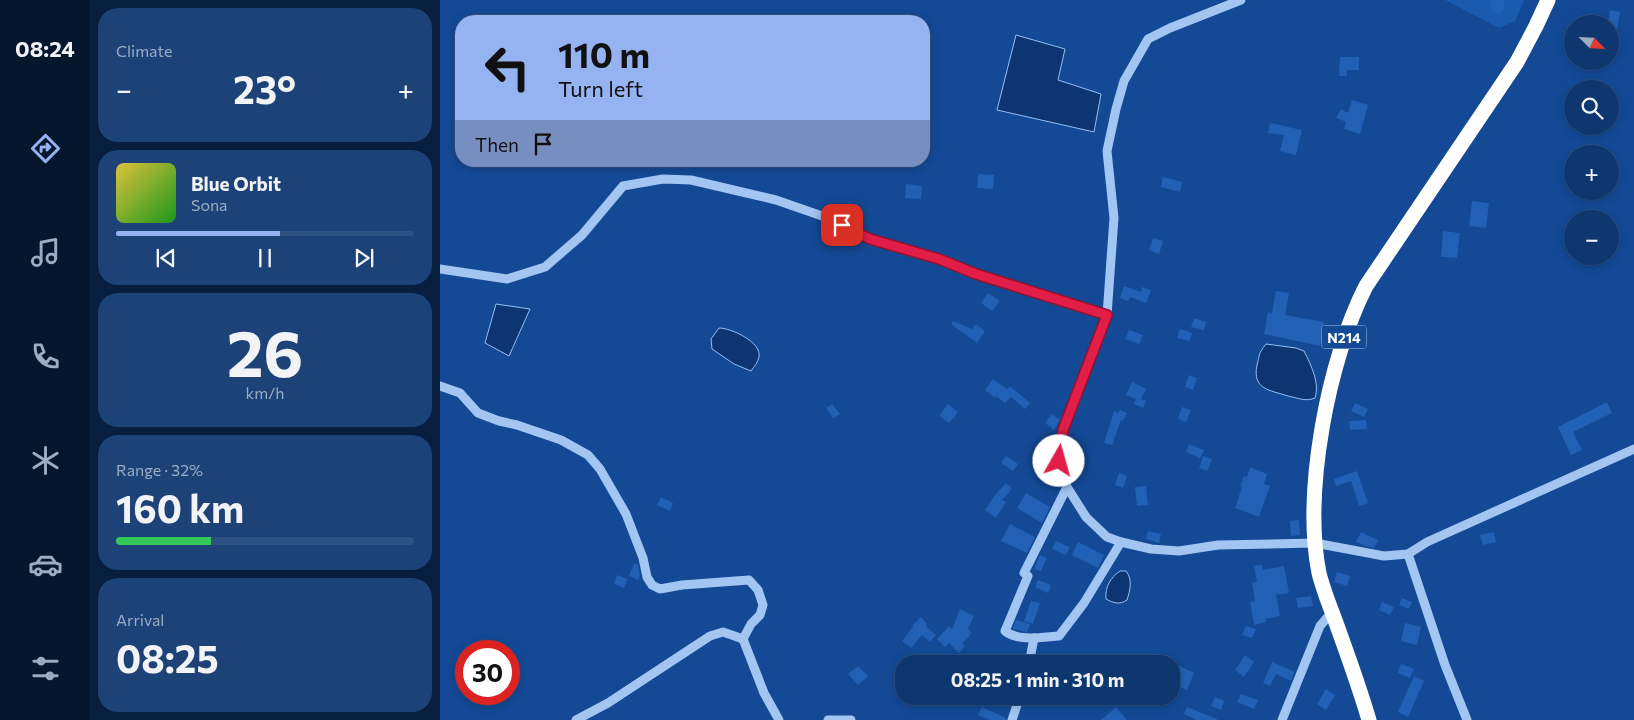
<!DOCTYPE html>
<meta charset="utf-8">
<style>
:root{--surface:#0e3770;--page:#1c4278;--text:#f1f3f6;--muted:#9bacc3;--line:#2e5183;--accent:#95b2f1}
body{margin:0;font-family:Commissioner,sans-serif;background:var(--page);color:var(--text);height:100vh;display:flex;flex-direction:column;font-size:19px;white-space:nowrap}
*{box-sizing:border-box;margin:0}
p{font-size:16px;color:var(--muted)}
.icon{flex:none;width:28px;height:28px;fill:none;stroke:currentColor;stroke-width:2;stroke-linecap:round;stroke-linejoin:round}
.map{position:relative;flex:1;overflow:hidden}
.sheet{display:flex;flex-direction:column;gap:8px;padding:8px;background:#081e3e;width:350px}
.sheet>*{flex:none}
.guide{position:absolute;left:15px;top:15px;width:475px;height:152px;border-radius:20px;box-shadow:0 2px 8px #0003,0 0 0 1px var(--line);background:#95b2f1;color:#111;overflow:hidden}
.needle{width:32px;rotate:114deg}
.controls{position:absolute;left:1124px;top:15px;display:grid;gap:10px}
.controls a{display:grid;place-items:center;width:55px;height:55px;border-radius:50%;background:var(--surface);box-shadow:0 2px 8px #0003,0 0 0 1px var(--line);font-size:25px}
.speed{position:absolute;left:15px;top:640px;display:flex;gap:10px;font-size:25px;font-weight:700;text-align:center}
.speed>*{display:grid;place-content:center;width:65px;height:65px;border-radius:50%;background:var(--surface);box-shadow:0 2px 8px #0003,0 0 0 1px var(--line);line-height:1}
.speed .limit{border:8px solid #d22;background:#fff;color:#111}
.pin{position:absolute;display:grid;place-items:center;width:42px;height:42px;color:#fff;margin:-21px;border-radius:10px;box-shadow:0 2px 8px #0006}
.me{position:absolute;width:55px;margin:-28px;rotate:7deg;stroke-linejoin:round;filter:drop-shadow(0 0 4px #0008)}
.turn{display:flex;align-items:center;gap:18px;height:105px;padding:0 20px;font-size:22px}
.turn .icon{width:65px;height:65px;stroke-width:2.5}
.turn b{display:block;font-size:35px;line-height:42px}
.then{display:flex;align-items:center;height:48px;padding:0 20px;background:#0003;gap:10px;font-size:19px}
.big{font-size:38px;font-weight:700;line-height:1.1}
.sheet .card{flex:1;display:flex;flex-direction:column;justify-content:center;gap:8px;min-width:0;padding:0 18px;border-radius:20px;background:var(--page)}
.sheet .dial{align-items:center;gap:0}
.dial b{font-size:65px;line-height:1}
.song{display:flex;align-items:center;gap:15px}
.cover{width:60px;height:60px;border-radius:8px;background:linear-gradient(135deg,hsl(50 70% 55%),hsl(120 70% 35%))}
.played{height:5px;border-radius:2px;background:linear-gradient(90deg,var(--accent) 55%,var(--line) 55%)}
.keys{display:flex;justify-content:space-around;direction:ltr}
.heat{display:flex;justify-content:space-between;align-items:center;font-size:28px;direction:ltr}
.charge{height:8px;border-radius:4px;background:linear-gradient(90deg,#34c759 32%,var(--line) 0)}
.trip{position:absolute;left:455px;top:655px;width:285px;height:50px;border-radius:20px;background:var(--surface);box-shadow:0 2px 8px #0003,0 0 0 1px var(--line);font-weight:700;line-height:50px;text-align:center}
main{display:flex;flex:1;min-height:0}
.menu{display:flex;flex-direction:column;width:90px;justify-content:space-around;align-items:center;background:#06162d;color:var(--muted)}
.menu .icon{width:35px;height:35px}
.menu .active{color:var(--accent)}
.menu b{font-size:22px;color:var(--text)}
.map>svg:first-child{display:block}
.green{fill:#1b5baf}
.water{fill:#0c3571;stroke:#94c0f5}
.building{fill:#2160b4}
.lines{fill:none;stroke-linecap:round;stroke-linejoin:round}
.minor{stroke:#a2c5f2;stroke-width:9}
.highway{stroke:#fff;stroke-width:15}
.route-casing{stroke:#92132f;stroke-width:12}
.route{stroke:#e11d48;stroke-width:9}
.labels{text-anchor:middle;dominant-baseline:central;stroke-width:5;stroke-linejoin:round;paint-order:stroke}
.shield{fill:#134995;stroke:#b8c8df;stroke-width:1}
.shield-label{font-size:14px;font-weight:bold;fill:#fff}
</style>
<main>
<nav class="menu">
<b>08:24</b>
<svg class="icon active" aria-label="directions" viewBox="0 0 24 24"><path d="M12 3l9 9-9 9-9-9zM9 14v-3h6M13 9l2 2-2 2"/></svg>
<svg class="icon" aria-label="music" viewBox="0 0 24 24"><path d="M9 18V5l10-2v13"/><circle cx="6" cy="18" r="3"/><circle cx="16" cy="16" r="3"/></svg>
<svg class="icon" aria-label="phone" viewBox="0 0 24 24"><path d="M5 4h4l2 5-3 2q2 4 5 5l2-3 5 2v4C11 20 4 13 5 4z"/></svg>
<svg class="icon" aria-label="climate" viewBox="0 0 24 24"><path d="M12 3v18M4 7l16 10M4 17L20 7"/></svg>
<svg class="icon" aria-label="car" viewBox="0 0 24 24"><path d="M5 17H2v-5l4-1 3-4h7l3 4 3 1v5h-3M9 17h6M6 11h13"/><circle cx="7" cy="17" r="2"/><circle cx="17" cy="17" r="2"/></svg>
<svg class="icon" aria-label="filters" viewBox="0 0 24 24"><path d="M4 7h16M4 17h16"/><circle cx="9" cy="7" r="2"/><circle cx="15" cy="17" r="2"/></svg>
</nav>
<section class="sheet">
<div class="card"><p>Climate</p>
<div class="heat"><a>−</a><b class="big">23°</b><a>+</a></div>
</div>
<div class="card">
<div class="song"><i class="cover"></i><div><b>Blue Orbit</b><p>Sona</p></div></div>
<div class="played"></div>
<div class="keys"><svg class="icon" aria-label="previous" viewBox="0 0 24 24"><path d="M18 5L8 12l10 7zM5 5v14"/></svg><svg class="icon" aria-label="pause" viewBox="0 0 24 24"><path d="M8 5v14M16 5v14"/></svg><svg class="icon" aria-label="next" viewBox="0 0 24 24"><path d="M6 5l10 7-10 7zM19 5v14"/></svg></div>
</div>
<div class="card dial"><b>26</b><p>km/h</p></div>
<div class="card"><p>Range · 32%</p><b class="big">160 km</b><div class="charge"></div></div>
<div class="card"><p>Arrival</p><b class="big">08:25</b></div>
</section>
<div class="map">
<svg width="1194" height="720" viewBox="0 0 1194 720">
<rect width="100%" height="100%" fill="#134995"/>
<!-- green -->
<polygon class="green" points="1005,0 1084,0 1075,21 1059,28"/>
<!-- water -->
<g class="water">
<polygon points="576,35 625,49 618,80 661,94 654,132 557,110"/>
<polygon points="56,304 90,309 69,356 45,343"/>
<path d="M279 328C291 328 322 342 319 357 318 362 314 367 311 371L294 364 272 349 271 339Z"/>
<path d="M826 344 856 348 864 351C871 365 880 383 875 398 866 402 858 398 848 396 830 390 812 390 817 365 820 354 818 354 826 344Z"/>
<path d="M680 571H686C693 580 690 590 687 600 680 605 673 603 666 599 665 587 670 578 680 571Z"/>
</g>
<!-- building -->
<g class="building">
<polygon points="1052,0 1063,0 1065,7 1061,13 1055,13 1050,8"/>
<polygon points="1170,10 1180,12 1177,30 1170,29 1170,24 1168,24"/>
<polygon points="1142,15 1160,24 1138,24"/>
<polygon points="1131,23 1132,23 1132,49 1123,46"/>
<polygon points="900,57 919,57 919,70 907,70 907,76 899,76"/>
<polygon points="912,100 928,105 920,134 904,129 906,122 896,118 901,109 908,113"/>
<polygon points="830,123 862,130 856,155 840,151 844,135 828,133"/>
<polygon points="538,174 554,175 553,189 537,188"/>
<polygon points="723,177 742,182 740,192 721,187"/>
<polygon points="466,184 482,186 481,199 465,198"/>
<polygon points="1032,201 1049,203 1046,228 1029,226"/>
<polygon points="1003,231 1020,233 1017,258 1001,257"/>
<polygon points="713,238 723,241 719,254 709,250"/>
<polygon points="684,286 701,292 702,287 711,290 706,303 690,297 688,301 680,298"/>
<polygon points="836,291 849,293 845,315 884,322 880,346 824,334 828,312 832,313"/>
<polygon points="548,293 560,301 552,311 541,303"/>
<polygon points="754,318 766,322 764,330 751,327"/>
<polygon points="513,321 532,329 536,324 545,331 537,343 511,324"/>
<polygon points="740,329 752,333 750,341 737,338"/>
<polygon points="689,330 703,335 699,344 685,339"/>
<polygon points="749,375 757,378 753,390 745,387"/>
<polygon points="553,379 567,389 570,386 590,403 585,409 571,397 565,403 556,396 555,398 545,390"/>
<polygon points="692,382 706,389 701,399 706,401 703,408 694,404 696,399 686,395"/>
<polygon points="1167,402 1172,413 1133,432 1142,450 1131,455 1118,427"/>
<polygon points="915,403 928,409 924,417 911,411"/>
<polygon points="392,404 400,414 393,418 386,408"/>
<polygon points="508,404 518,412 509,423 499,416"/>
<polygon points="742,407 751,410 746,422 738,419"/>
<polygon points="680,410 687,413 683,421 681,420 672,445 664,443 674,411 678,413"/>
<polygon points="612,414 620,420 614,430 605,423"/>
<polygon points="926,420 927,429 910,430 909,421"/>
<polygon points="749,444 764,450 760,458 746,452"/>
<polygon points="566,456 578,464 573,471 561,463"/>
<polygon points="763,456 772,459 767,471 759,468"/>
<polygon points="810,467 827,474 824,484 830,486 819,517 795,508 802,487 800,486 804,476 807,477"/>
<polygon points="917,471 928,503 919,506 911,481 896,486 894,479"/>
<polygon points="679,473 687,476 683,488 675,485"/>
<polygon points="566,483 572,489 562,500 566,502 556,518 545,510 555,495"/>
<polygon points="706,486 708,505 697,506 695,487"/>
<polygon points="586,493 610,507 602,523 577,508"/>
<polygon points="221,497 233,503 230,511 217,505"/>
<polygon points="859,520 860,535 851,536 850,521"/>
<polygon points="570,524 595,537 587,553 561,541"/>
<polygon points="708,531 721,534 719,543 706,539"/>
<polygon points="921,532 938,540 934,548 926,546 916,542"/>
<polygon points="1054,532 1056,542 1043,545 1040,535"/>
<polygon points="616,541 630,547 626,555 612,549"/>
<polygon points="638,542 664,555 658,568 632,555"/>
<polygon points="600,555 607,558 601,571 594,569"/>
<polygon points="194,563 198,565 200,576 198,580 189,576"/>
<polygon points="822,565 823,570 844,566 849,593 836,595 840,616 826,619 826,622 814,625 810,602 815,601 812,583 817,582 814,566"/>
<polygon points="897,572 910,576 907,586 894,582"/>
<polygon points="177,575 188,579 184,588 174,584"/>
<polygon points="598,580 611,585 608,593 595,587"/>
<polygon points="871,596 873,606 858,608 856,598"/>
<polygon points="962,598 972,602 969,609 959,605"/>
<polygon points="591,601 600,603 593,624 584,621"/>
<polygon points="942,602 954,607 950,615 939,610"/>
<polygon points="520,609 534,616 528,629 532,633 522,644 525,646 519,653 509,643 505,647 497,639 509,626 512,629"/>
<polygon points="481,617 487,624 486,626 496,635 490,642 482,635 471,648 462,641 473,627 472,626"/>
<polygon points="576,620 590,624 587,632 573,629"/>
<polygon points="965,623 981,627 977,645 961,641"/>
<polygon points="806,626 816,629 812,638 802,635"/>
<polygon points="626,655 627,664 613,664 612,657"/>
<polygon points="805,655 814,662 804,677 795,670"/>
<polygon points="731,662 754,673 747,690 731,683"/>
<polygon points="832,662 855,672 851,681 836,674 830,686 823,683"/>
<polygon points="961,664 974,669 970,678 958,673"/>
<polygon points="418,666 428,676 418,685 408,674"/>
<polygon points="974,676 984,681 968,717 958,712"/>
<polygon points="886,689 895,695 886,710 877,704"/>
<polygon points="801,694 818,700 814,709 797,702"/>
<polygon points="775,697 784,701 781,710 771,706"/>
<polygon points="542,707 566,718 566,720 550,720 538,715"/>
<polygon points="676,707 687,720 661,720"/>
<polygon points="747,707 777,719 777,720 756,720 744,714"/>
</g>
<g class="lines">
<!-- minor -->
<g class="minor">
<polyline points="801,0 730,28 708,39 684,81 676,109 667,151 674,218 667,315 623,430 619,461 627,487 646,517 667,537 681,542 711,549 739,551 778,545 875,543 944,556 968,554 987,542 1194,449"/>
<polyline points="0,269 67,279 105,267 142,235 183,186 223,179 251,180 336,200 388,218 430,239 499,259 536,274 667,315"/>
<polyline points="0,386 20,393 38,413 59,421 77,425 121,440 148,455 160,469 186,514 203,558 207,577 212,585 220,589 242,585 309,580 318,590 323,605 320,615 311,624 303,639 324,693 339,720"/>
<path d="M627 487 584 573 588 576 565 631C578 642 603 637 619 636L644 603 681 542"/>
<polyline points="968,554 1005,665 1027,720"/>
<polyline points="589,664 594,638"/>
<polyline points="136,720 168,703 270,636 283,632 303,639"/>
<polyline points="388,720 411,720"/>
<polyline points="572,720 580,696"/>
<polyline points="842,720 880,626 892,612"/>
</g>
<!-- highway -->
<path class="highway" d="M929 720C919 686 907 653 895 620 889 604 883 589 879 573 863 492 888 360 926 286L1077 62 1096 26 1108 0"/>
</g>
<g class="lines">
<defs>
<polyline id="route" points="402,225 430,239 499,259 536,274 667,315 623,430 619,461"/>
</defs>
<!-- route casing -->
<use href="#route" class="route-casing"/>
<!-- route -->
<use href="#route" class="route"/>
</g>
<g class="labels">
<!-- shield labels -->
<rect class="shield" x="881.5" y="325.5" width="45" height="23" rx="4"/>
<g class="shield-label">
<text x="904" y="337">N214</text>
</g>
</g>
</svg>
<div class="controls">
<a><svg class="needle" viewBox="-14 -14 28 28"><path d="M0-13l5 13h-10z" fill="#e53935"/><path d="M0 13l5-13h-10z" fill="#9bacc3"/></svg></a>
<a><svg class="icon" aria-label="search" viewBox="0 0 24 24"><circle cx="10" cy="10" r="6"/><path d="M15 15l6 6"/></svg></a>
<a>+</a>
<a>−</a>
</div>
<div class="speed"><div class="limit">30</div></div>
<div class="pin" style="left:402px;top:225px;background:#d93025"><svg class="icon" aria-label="arrive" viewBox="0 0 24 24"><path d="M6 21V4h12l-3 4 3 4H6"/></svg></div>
<svg class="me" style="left:619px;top:461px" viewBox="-20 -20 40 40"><circle r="19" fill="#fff"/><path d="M0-13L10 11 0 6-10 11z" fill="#e11d48"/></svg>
<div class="trip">08:25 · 1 min · 310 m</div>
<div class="guide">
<div class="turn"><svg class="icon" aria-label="left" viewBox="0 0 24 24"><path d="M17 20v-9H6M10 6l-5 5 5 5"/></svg><div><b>110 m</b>Turn left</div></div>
<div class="then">Then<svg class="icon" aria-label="arrive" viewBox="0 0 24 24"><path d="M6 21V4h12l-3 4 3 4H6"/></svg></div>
</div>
</div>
</main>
